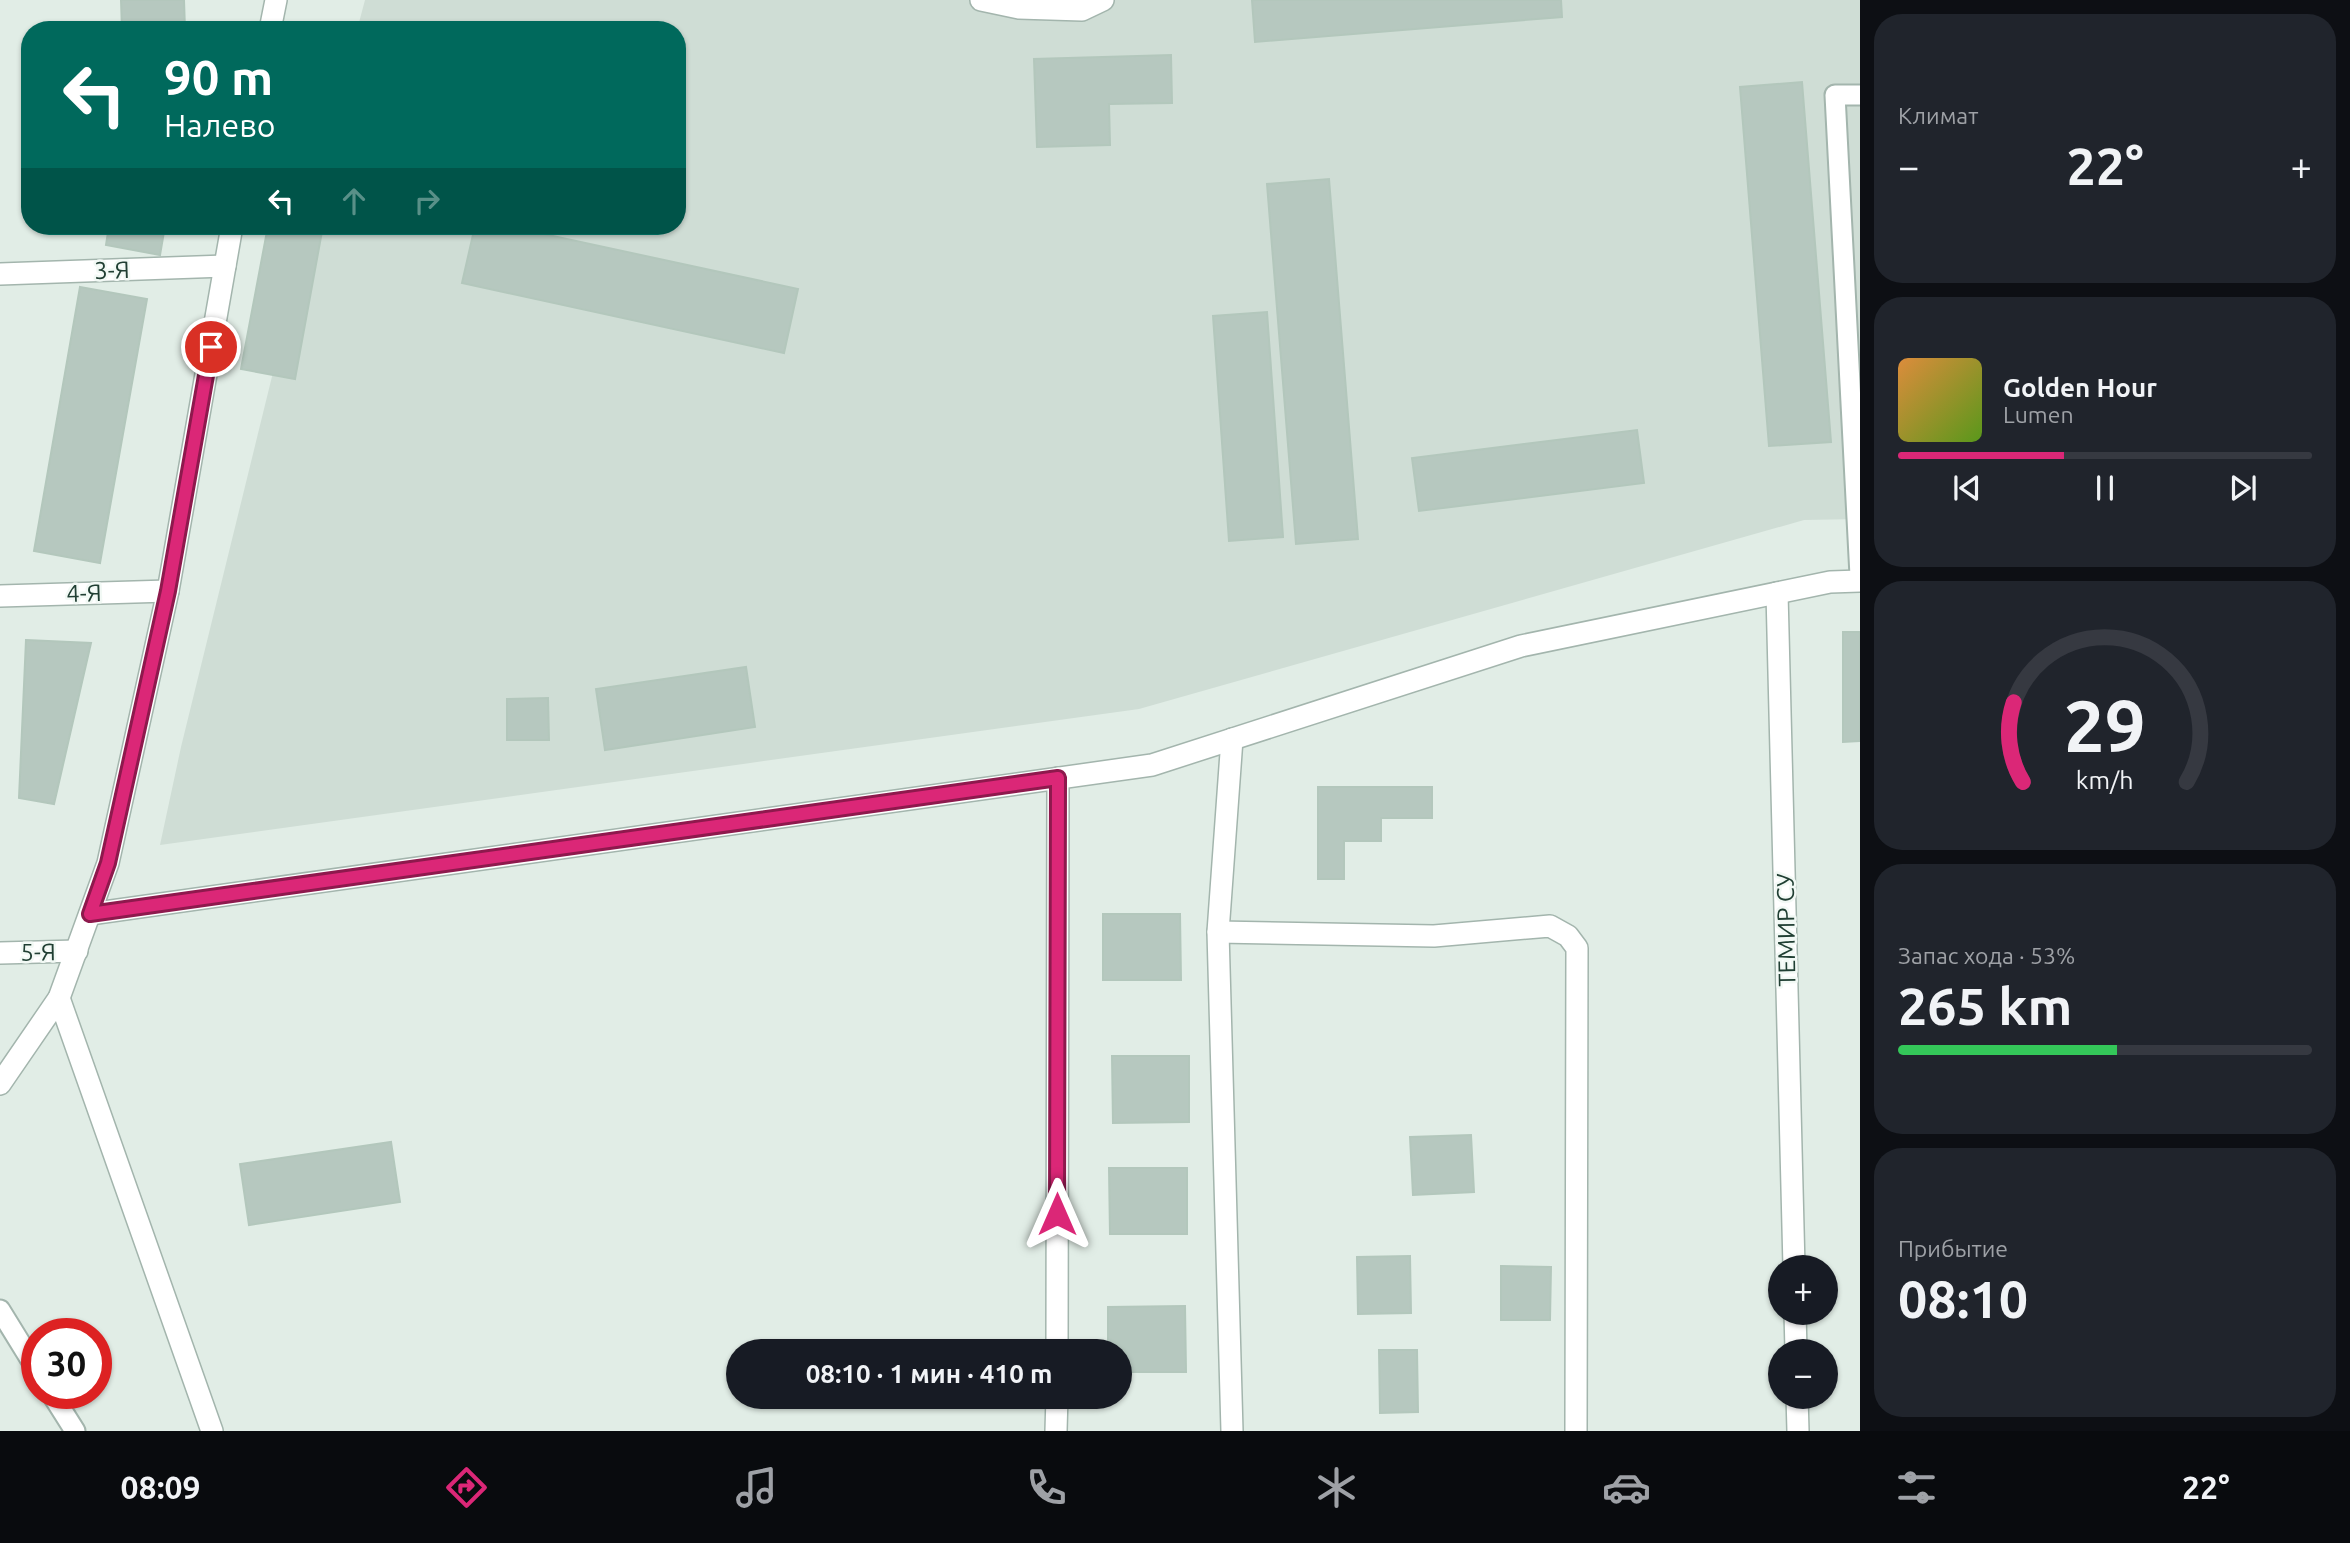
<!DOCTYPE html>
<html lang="ru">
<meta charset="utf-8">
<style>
:root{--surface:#171b24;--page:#20242c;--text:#f1f3f6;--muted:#9ea1a6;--line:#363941;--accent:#db2777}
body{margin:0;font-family:Ubuntu,sans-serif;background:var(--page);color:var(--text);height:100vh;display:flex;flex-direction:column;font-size:26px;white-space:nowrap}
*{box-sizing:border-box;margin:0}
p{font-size:23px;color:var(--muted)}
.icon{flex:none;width:38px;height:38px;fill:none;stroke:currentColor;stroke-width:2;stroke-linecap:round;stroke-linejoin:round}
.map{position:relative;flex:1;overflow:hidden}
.drawer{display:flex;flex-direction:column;gap:14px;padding:14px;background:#0d0f14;width:490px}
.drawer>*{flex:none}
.top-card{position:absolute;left:21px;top:21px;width:665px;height:214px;border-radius:28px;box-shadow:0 2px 5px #0004;background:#00695c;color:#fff;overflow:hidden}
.controls{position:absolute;left:1768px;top:1255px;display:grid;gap:14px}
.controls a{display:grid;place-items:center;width:70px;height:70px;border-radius:50%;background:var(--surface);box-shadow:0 2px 5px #0004;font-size:35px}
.speed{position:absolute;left:21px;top:1318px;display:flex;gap:14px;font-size:35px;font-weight:700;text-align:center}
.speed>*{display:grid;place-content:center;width:91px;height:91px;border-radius:50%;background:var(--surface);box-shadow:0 2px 5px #0004;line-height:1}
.speed .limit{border:10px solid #d22;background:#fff;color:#111}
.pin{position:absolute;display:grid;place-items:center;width:60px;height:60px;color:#fff;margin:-30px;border:4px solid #fff;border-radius:50%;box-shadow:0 2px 7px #0007}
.me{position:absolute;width:77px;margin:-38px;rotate:0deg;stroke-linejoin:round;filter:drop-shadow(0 0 5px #0008)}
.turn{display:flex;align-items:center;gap:24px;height:147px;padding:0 28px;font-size:32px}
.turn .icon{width:91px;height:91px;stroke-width:2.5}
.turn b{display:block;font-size:49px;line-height:60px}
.lanes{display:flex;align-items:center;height:66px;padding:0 28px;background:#0003;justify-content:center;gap:35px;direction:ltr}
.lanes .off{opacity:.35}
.big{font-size:52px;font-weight:600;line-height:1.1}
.drawer .widget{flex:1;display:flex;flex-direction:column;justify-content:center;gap:10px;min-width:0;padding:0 24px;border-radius:28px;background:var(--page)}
.drawer .dial{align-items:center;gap:0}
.dial svg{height:182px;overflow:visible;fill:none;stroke:var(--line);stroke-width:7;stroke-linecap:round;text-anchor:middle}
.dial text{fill:var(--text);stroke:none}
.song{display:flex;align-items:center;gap:21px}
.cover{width:84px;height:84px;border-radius:10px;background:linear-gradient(135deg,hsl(30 70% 55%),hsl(90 70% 35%))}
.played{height:7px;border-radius:4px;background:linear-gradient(90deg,var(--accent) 40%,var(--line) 40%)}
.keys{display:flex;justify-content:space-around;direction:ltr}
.heat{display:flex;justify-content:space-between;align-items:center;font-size:38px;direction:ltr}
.charge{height:10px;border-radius:5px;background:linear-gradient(90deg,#34c759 53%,var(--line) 0)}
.trip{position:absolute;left:726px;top:1339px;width:406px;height:70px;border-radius:35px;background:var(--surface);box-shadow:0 2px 5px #0004;font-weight:600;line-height:70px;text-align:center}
.menu{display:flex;height:112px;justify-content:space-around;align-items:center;background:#090b0e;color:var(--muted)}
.menu .icon{width:49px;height:49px}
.menu .on{color:var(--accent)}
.menu b{font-size:32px;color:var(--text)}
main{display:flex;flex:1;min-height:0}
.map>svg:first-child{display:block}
.built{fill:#cfddd5}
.building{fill:#b6c8bf;stroke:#b3c7bc;stroke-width:2}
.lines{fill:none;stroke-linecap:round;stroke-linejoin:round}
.service-casing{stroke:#a3b5ad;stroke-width:23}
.minor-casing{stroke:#a3b5ad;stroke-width:24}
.tertiary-casing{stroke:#a3b5ad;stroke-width:24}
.service{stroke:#fff;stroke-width:19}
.minor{stroke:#fff;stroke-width:21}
.tertiary{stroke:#fff;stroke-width:21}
.route-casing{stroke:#8e194d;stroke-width:18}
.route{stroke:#db2777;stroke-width:12}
.labels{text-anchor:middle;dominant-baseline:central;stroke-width:5;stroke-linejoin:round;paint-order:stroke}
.street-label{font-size:24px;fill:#203f33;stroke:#f2f9f5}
</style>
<main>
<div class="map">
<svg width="1860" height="1431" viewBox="0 0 1860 1431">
<rect width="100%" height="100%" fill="#e1ede6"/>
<!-- built -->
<polygon class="built" points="365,0 1860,0 1860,519 1804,520 1139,709 160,845 181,747 309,226 677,226 677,30 357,30"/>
<!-- building -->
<g class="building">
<polygon points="121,0 184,0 185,30 122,30"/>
<polygon points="1252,0 1561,0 1562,17 1255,42"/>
<polygon points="1171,55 1172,103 1109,104 1110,145 1037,147 1034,59"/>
<polygon points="1802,82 1831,442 1769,446 1740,87"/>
<polygon points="1329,179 1358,539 1296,544 1267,184"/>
<polygon points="109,226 165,226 160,255 106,245"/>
<polygon points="268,226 323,226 295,379 241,369"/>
<polygon points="475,226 507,226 798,289 784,353 462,283"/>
<polygon points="80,287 147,299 100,563 34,551"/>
<polygon points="1267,312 1283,537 1229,541 1213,316"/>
<polygon points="1637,430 1644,483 1419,511 1412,458"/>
<polygon points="1843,632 1860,632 1860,741 1843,742"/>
<polygon points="26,640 91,643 54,804 19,798"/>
<polygon points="746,667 755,727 605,750 596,689"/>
<polygon points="548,698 549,740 507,740 507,699"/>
<polygon points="1318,787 1432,787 1432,818 1381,818 1381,841 1344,841 1344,879 1318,879"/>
<polygon points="1103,914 1180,914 1181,980 1103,980"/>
<polygon points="1112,1056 1189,1056 1189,1122 1113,1123"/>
<polygon points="1471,1135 1474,1192 1413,1195 1410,1137"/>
<polygon points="391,1142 400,1202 249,1225 240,1164"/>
<polygon points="1109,1168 1187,1168 1187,1234 1110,1234"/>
<polygon points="1410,1256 1411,1313 1358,1314 1357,1257"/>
<polygon points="1501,1266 1551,1267 1550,1320 1501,1320"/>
<polygon points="1185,1306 1186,1372 1120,1372 1120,1351 1108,1351 1108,1307"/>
<polygon points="1379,1350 1417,1350 1418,1412 1380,1413"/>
</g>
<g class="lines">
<defs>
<g id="service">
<polyline points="1860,95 1835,95 1860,576"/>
<polyline points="0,1310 37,1370"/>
<polyline points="51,1393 75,1431"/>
</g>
<g id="minor">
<polyline points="981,0 1019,8 1082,10 1103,0"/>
<polyline points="0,274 225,266"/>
<polyline points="1777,593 1794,1267"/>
<polyline points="0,596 168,591"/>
<polyline points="90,914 1152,765 1521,646 1830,582 1860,581"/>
<polyline points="1218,932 1434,936 1550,926 1568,936 1577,948 1576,1431"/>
<polyline points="0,953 77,951"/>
<polyline points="59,998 212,1431"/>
<polyline points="1795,1312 1796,1351"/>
<polyline points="1057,1351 1058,778"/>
<polyline points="1797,1396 1798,1431"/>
<polyline points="1056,1431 1057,1396"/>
<polyline points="1232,1431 1218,932 1232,739"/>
</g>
<g id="tertiary">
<polyline points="270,30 276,0"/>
<polyline points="0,1084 59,998 108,863 168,591 232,226"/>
</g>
</defs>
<!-- service casing -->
<use href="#service" class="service-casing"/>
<!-- minor casing -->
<use href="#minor" class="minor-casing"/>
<!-- tertiary casing -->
<use href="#tertiary" class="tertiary-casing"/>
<!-- service -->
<use href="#service" class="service"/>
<!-- minor -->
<use href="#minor" class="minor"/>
<!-- tertiary -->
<use href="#tertiary" class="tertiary"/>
</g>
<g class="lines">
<defs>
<polyline id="route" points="211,347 168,591 108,863 90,914 1058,778 1057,1214"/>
</defs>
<!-- route casing -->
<use href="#route" class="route-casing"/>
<!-- route -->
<use href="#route" class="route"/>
</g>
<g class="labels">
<!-- street labels -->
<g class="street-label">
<text transform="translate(112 270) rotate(-2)">3-Я</text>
<text transform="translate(84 593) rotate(-2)">4-Я</text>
<text transform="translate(1786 930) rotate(-91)">ТЕМИР СУ</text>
<text transform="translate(38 952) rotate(-1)">5-Я</text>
</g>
</g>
</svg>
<div class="controls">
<a>+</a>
<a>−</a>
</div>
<div class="speed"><div class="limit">30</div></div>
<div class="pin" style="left:211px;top:347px;background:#d93025"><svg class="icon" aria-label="arrive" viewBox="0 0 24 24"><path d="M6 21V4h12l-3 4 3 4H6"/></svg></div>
<svg class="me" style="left:1057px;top:1214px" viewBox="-20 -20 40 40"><path d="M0-17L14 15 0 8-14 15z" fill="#db2777" stroke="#fff" stroke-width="4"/></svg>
<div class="trip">08:10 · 1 мин · 410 m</div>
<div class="top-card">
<div class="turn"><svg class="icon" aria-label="left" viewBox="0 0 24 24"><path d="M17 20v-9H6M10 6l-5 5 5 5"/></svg><div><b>90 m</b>Налево</div></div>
<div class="lanes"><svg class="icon" aria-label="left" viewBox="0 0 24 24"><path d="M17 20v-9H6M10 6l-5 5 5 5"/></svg><svg class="icon off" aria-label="ahead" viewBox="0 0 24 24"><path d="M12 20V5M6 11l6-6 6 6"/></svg><svg class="icon off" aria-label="right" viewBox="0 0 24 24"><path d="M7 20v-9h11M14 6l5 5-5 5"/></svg></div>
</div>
</div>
<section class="drawer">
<div class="widget"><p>Климат</p>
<div class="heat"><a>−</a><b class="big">22°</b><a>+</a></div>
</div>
<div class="widget">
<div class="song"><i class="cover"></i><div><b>Golden Hour</b><p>Lumen</p></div></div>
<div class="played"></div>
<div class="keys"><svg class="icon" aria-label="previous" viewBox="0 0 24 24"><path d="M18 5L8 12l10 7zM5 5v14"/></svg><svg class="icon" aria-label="pause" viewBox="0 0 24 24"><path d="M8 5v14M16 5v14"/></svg><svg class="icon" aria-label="next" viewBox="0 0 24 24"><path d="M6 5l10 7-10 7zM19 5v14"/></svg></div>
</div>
<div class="widget dial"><svg viewBox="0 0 100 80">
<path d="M14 69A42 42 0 1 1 86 69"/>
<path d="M14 69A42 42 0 0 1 10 34" stroke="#db2777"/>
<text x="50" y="56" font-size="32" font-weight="700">29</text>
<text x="50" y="72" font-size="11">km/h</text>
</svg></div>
<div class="widget"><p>Запас хода · 53%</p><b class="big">265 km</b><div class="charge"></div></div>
<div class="widget"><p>Прибытие</p><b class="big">08:10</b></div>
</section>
</main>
<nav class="menu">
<b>08:09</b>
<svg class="icon on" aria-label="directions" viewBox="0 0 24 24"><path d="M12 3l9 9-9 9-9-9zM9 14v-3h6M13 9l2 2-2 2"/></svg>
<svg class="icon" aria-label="music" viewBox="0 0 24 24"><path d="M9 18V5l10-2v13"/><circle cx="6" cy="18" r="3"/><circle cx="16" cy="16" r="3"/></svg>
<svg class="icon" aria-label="phone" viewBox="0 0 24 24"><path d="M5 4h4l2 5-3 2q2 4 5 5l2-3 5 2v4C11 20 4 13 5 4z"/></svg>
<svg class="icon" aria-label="climate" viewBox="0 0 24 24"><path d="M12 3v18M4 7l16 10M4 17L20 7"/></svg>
<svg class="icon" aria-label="car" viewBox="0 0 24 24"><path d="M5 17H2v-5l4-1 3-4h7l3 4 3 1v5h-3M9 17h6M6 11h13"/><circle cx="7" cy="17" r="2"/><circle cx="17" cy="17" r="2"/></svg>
<svg class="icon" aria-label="filters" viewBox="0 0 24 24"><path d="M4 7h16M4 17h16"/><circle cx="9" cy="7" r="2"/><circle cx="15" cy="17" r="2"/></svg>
<b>22°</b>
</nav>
